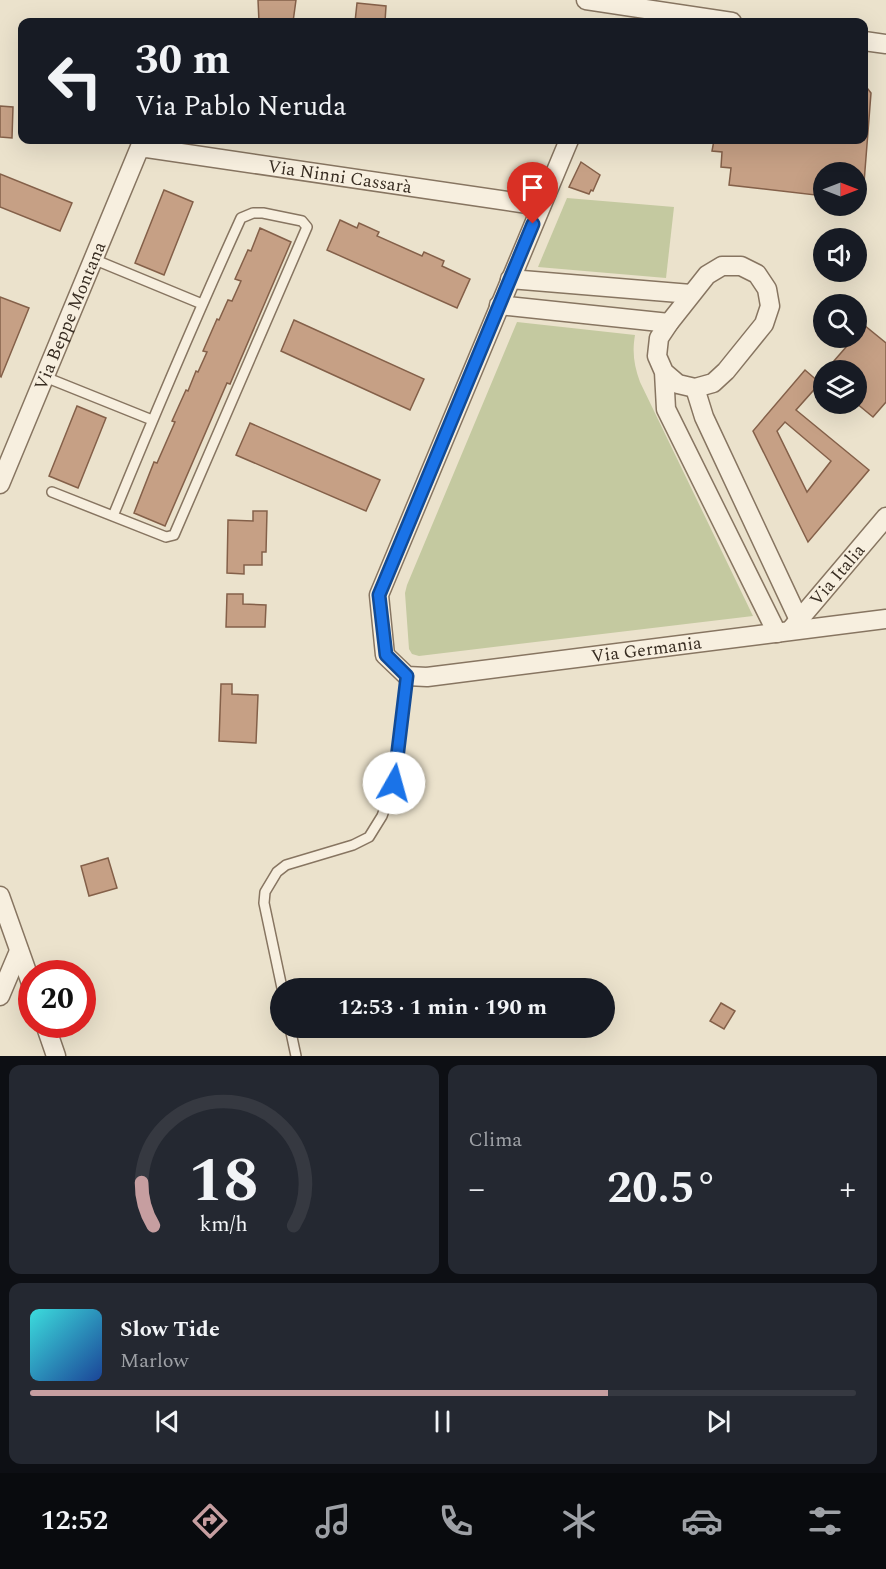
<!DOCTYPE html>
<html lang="it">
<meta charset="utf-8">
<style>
:root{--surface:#171b24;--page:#242831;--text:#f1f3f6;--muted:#9ea1a6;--line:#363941;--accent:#c69ea0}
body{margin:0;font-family:Spectral,serif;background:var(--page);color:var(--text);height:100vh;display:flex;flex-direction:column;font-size:22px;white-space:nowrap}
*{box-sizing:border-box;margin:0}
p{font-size:20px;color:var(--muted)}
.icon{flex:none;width:33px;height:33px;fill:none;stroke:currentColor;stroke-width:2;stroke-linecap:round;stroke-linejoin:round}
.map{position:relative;height:1056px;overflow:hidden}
.side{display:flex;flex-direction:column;gap:9px;padding:9px;background:#0d0f14;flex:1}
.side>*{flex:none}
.banner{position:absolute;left:18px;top:18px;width:850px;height:126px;border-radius:12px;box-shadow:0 6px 24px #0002;background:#171b24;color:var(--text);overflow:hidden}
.needle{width:39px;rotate:90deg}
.controls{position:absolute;left:813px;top:162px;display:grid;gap:12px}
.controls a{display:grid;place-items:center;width:54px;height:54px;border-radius:50%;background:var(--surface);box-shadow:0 6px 24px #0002;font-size:30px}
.speed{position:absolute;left:18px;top:960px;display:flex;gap:12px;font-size:30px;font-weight:700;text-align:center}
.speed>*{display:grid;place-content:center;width:78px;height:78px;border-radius:50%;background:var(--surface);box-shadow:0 6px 24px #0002;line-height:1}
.speed .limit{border:9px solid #d22;background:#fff;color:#111}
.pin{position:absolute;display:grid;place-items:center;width:51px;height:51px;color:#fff;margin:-62px -26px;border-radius:50% 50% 50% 0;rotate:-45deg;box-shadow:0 0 6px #0007}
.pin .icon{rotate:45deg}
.me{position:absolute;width:66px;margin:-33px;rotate:7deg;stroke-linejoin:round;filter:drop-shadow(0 0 4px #0008)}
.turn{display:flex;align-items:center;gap:21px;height:126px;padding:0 18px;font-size:27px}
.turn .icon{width:78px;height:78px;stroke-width:2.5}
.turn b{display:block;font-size:42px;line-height:51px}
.big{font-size:45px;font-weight:700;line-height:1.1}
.side .tile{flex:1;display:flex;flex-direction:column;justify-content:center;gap:9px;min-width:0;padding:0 21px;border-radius:12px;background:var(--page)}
.side .dial{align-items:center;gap:0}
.dial svg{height:156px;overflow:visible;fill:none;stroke:var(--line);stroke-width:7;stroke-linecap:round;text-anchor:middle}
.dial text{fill:var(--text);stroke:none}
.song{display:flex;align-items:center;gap:18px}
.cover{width:72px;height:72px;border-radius:9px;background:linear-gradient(135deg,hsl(180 70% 55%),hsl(220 70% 35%))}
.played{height:6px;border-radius:3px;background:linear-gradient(90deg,var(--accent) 70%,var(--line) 70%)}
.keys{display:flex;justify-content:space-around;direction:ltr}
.heat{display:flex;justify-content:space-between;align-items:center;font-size:33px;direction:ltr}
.side .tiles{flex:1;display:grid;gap:9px;grid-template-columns:1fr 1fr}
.tile:last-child{grid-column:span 2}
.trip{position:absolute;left:270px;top:978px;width:345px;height:60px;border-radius:30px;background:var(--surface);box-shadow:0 6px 24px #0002;font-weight:700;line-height:60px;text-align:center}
.dock{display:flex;height:96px;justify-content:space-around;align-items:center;background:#090b0e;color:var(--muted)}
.dock .icon{width:42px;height:42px}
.dock .current{color:var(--accent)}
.dock b{font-size:27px;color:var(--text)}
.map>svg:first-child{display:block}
.green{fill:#c4c9a0}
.building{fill:#c6a085;stroke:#846049;stroke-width:1.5;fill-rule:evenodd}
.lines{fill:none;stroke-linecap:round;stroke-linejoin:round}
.lane-casing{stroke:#877561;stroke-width:12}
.street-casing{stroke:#877561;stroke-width:21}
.lane{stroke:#f7efdf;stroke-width:9}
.street{stroke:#f7efdf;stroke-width:18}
.route-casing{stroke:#114b97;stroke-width:15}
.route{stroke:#1a73e8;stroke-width:10}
.labels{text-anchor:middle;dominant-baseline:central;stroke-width:6;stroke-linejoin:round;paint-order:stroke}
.street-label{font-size:18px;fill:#392e23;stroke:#f3ecdb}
</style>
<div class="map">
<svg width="886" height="1056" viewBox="0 0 886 1056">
<rect width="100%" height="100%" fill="#ebe2cc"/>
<!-- green -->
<g class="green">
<polygon points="567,198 674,207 666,278 538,267"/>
<path d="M517 322 635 335C632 352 634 366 640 382L753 616 419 656 412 654 409 649 405 593 407 585Z"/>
</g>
<!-- building -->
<g class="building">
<polygon points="258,0 296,0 293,22 259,22"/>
<polygon points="357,3 386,6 385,22 355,22"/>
<polygon points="864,84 871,93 864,183 858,192 856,193 856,172 824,172 824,196 729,185 731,168 721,167 722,152 712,151 714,140 864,140"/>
<polygon points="0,106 13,107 12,138 0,137"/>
<polygon points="581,162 600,175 593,191 591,190 589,194 569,187"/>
<polygon points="0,174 72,203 60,231 0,207"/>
<polygon points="164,190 193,202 164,275 135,263"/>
<polygon points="340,220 357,228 359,223 379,232 377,236 422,256 424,252 444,261 442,266 470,279 457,308 327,250"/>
<polygon points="260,228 291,242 230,384 227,383 165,526 134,513 154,462 157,463 175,422 172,421 186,390 188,391 196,371 198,372 207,352 203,351 217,319 219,320 228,300 232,301 241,281 235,279 248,250 251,251"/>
<polygon points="0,297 29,308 1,377 0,376"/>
<polygon points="294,320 424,379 410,410 281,351"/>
<polygon points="864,325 886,343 886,402 873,417 856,403 856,370 826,370 854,338 856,338 856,334"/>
<path d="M805 370 820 383 796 410 869 470 808 542 753 431ZM785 422 831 461 807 492 777 431Z"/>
<polygon points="77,406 106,418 78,488 49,476"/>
<polygon points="250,423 380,480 366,511 236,455"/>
<polygon points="253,511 267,511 266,552 262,552 262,565 244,565 244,574 227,573 228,520 253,521"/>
<polygon points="227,594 243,594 243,604 266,605 265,627 226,627"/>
<polygon points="221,684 232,684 232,694 258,695 256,743 219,741"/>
<polygon points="108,858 117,888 89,896 81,866"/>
<polygon points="721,1003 735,1011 724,1029 710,1021"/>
</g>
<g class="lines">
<defs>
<g id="lane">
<polyline points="93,259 202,304"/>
<polyline points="45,377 152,420"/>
<path d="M52 492 166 537 174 535 307 227 302 221 263 213H253L241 218C196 317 154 416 113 516"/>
<polyline points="282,988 264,903 265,892 277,872 286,865 353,845 369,837 382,816 394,783 407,676"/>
<polyline points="290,1028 296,1056"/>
</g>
<g id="street">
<polyline points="586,0 732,22"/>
<polyline points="864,41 886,44"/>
<path id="s1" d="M569 140 379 595 385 655 407 676 427 677 886 619"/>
<polyline points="510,279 691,294"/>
<polyline points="499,305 669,323"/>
<polyline points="664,372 678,384 695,388 713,383 726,371 764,324 770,306 767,289 757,274 741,266 722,266 707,275 669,323 659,338 657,356 664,372 666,409 777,633"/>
<polyline points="695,388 704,417 799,620"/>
<path id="s2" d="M0 484 140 147 541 206"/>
<path id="s3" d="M792 628 886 517"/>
<polyline points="0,896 32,986"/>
<polyline points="0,996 19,951"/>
<polyline points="45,1024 56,1056"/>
</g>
</defs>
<!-- lane casing -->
<use href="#lane" class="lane-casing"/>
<!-- street casing -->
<use href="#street" class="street-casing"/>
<!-- lane -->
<use href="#lane" class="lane"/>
<!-- street -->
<use href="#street" class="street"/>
</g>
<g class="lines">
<defs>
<polyline id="route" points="394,783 407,676 386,655 379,595 533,224"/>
</defs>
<!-- route casing -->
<use href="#route" class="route-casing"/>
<!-- route -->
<use href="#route" class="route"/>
</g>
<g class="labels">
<!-- street labels -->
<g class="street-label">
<text stroke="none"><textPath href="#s2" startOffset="567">Via Ninni Cassarà</textPath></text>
<text stroke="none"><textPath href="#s2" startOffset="182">Via Beppe Montana</textPath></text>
<text stroke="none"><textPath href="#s3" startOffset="70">Via Italia</textPath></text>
<text stroke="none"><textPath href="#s1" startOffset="825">Via Germania</textPath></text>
</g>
</g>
</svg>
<div class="controls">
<a><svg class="needle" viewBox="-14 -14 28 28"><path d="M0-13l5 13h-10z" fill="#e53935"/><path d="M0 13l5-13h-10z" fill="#9ea1a6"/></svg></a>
<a><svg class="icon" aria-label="sound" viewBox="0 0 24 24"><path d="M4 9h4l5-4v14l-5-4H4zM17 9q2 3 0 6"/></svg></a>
<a><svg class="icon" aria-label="search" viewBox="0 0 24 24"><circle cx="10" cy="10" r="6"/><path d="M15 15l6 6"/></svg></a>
<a><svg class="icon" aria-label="layers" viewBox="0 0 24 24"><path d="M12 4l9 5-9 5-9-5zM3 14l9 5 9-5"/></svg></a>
</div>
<div class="speed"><div class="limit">20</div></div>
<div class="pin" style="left:533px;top:224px;background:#d93025"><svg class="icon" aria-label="arrive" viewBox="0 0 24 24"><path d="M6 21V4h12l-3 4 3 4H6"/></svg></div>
<svg class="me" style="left:394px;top:783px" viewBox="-20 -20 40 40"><circle r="19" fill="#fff"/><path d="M0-13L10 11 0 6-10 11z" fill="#1a73e8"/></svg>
<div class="trip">12:53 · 1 min · 190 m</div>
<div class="banner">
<div class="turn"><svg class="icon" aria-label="left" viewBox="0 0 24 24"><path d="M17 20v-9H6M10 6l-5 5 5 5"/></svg><div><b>30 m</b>Via Pablo Neruda</div></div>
</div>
</div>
<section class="side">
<div class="tiles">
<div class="tile dial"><svg viewBox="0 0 100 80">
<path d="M14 69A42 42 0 1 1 86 69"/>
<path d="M14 69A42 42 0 0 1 8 47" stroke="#c69ea0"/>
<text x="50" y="56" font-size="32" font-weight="700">18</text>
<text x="50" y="72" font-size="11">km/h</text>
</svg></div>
<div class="tile"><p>Clima</p>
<div class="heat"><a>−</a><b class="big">20.5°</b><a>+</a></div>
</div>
<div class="tile">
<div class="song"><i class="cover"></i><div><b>Slow Tide</b><p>Marlow</p></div></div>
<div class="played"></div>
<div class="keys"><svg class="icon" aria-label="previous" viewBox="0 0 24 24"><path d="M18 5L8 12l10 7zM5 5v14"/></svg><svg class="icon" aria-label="pause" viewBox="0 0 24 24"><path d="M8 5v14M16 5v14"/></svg><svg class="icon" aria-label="next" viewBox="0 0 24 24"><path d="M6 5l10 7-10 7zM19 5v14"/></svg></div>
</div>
</div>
</section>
<nav class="dock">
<b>12:52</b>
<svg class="icon current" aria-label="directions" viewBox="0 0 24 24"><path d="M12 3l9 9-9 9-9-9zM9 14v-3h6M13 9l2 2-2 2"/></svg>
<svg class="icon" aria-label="music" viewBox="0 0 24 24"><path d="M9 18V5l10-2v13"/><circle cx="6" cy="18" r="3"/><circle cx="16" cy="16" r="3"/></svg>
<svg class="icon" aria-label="phone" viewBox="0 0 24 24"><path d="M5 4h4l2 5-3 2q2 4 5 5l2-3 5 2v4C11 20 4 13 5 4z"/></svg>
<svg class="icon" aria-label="climate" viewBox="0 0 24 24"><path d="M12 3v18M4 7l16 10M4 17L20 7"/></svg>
<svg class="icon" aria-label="car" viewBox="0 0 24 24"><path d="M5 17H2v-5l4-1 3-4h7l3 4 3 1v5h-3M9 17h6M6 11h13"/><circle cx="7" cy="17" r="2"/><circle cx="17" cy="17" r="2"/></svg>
<svg class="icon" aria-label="filters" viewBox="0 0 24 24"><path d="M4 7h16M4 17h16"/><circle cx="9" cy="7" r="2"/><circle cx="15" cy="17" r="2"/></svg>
</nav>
